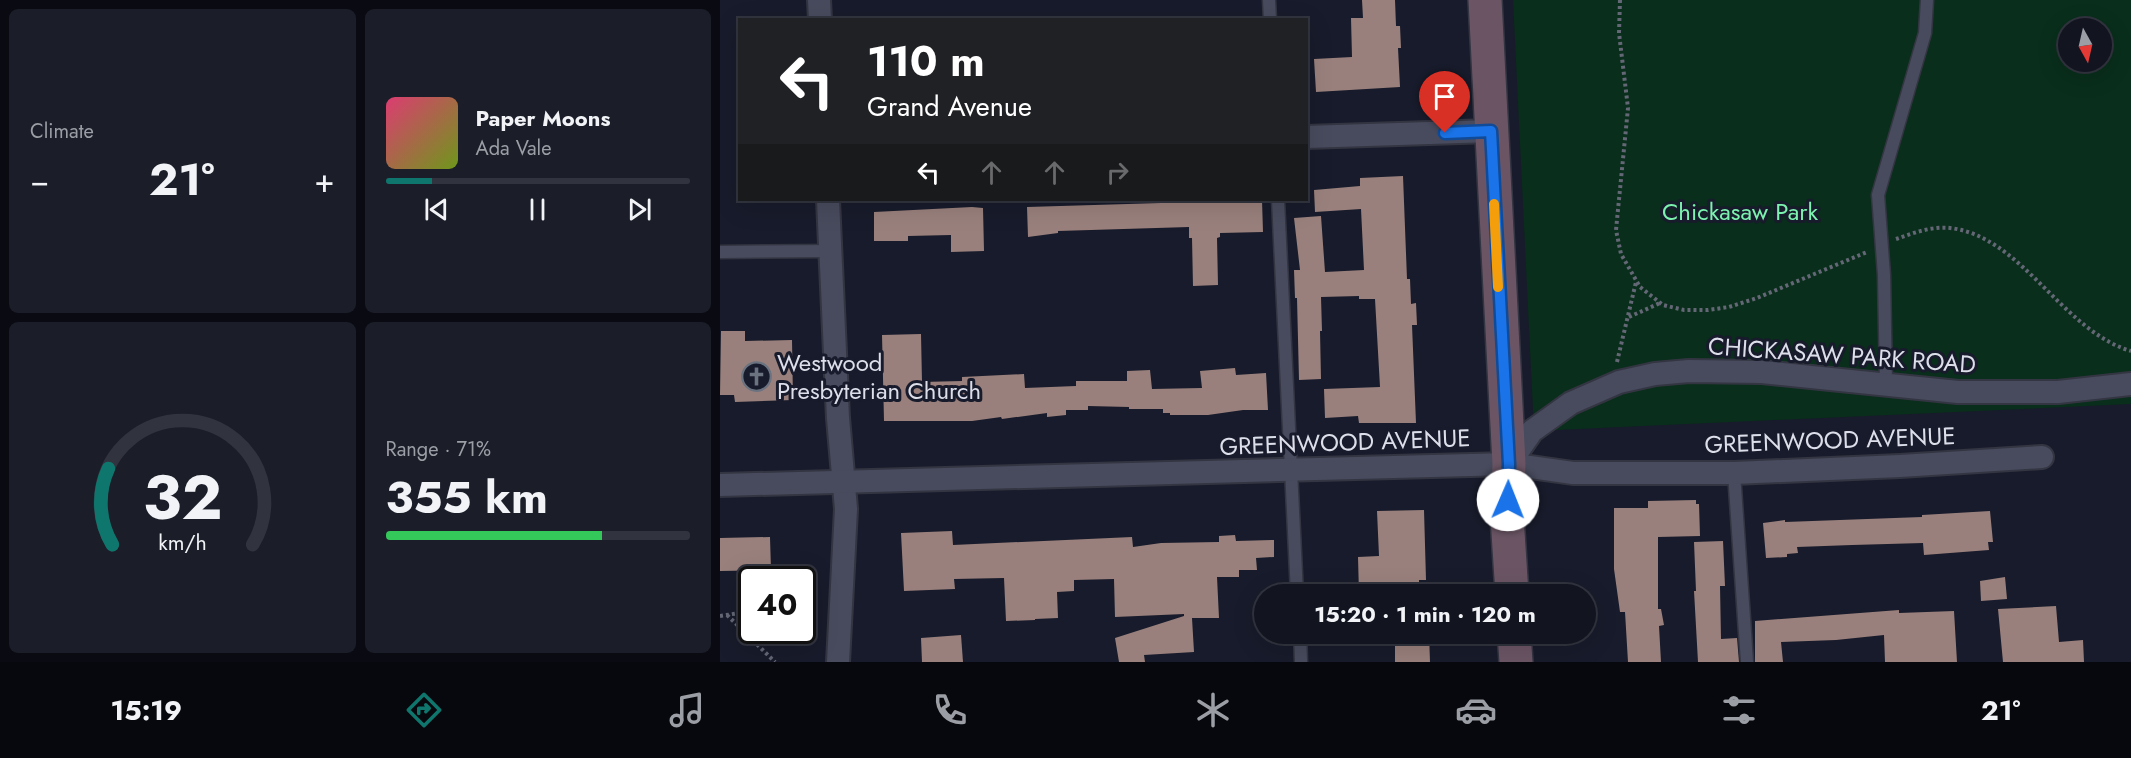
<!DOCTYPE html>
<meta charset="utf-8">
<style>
:root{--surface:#121420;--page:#1b1d29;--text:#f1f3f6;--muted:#9c9ea5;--line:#31333e;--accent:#0f766e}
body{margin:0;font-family:Jost,sans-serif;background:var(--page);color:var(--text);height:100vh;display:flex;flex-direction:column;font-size:22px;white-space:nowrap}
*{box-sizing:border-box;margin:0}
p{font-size:20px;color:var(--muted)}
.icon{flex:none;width:33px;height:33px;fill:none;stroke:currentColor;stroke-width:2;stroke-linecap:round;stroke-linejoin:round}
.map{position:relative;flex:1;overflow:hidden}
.panel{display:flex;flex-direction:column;gap:9px;padding:9px;background:#0a0b12;width:720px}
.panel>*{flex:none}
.banner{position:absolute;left:18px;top:18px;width:570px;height:183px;border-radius:0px;box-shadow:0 6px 24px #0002,0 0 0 2px var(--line);background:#202124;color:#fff;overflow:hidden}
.needle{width:39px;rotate:172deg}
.controls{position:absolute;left:1338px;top:18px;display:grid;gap:12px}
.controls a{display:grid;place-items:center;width:54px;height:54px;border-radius:50%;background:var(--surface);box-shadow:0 6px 24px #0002,0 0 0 2px var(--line);font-size:30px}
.speed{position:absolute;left:18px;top:566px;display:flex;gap:12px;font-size:30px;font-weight:700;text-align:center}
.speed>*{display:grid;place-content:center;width:78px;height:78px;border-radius:50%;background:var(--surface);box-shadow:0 6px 24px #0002,0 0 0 2px var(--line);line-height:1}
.speed .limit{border:3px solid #111;border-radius:9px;background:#fff;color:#111}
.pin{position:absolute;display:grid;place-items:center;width:51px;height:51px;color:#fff;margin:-62px -26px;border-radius:50% 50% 50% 0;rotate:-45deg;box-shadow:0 0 6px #0007}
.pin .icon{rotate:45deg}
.me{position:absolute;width:66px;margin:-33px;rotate:1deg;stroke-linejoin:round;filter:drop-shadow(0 0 4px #0008)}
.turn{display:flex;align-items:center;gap:21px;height:126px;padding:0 30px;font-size:27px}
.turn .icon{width:78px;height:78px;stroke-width:2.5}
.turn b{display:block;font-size:42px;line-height:51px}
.lanes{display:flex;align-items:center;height:57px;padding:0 30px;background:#0003;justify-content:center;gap:30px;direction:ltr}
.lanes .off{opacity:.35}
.big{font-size:45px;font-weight:700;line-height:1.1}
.panel .card{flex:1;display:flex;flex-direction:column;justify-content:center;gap:9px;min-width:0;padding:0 21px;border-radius:9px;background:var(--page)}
.panel .dial{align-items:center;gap:0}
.dial svg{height:156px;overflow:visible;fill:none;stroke:var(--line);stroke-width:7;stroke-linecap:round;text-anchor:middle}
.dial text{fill:var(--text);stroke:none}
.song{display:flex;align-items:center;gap:18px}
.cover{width:72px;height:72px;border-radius:9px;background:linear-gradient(135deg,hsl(340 70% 55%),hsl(80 70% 35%))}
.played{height:6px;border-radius:3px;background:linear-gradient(90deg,var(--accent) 15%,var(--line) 15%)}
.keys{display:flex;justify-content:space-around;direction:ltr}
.heat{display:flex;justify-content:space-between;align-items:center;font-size:33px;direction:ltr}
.charge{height:9px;border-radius:4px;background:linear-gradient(90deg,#34c759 71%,var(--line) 0)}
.panel .tiles{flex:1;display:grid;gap:9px;grid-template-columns:repeat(2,1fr)}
.trip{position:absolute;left:534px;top:584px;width:342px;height:60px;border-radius:30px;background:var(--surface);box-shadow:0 6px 24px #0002,0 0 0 2px var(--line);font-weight:700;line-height:60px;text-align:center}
.dock{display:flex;height:96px;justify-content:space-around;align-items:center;background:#07080d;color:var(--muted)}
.dock .icon{width:42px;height:42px}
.dock .current{color:var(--accent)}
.dock b{font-size:27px;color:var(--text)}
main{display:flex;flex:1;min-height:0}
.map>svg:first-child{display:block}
.green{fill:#092e1b;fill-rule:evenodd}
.building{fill:#99807c}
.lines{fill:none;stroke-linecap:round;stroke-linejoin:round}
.lane-casing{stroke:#343542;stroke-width:15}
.street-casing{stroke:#343542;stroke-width:26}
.secondary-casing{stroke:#343542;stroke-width:36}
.path{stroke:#646775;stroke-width:4;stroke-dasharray:3 3;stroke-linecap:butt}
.lane{stroke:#474b5d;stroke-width:12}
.street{stroke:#474b5d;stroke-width:22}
.secondary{stroke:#6b5565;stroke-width:33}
.route-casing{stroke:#114b97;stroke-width:15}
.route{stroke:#1a73e8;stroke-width:10}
.slow{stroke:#f59e0b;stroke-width:10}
.labels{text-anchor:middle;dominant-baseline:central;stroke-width:6;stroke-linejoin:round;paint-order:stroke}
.park-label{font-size:24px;fill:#7bf3af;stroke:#181b2b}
.street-label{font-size:24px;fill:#dcdeea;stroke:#181b2b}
.poi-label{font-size:24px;fill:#dcdeea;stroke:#181b2b;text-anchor:start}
</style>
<main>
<section class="panel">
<div class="tiles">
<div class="card"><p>Climate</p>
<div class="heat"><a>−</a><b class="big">21°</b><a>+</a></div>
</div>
<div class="card">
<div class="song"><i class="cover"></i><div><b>Paper Moons</b><p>Ada Vale</p></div></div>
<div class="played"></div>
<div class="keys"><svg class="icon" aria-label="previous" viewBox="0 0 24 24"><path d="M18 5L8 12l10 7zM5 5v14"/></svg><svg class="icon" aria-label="pause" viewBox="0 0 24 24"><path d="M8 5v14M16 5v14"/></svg><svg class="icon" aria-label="next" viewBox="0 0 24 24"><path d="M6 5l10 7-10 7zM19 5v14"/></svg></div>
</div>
<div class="card dial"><svg viewBox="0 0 100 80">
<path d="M14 69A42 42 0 1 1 86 69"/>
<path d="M14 69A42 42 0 0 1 12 30" stroke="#0f766e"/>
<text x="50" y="56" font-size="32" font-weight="700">32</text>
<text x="50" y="72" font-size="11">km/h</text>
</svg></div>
<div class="card"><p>Range · 71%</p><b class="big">355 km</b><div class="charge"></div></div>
</div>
</section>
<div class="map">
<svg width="1411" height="662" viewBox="0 0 1411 662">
<rect width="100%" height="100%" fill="#181b2b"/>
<!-- green -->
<path class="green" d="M793 0H1411V404L814 431ZM1348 28H1382V62H1348Z"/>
<!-- building -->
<g class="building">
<polygon points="642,0 675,0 676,26 680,26 681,48 678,48 680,87 596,92 594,59 632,57 631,18 643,18"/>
<polygon points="683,176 687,279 690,279 691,304 696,303 697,325 692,325 696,423 639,423 638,416 605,418 604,389 660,387 655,299 639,299 639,296 601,297 602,331 600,331 601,379 579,380 577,298 575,298 574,270 580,270 574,218 601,216 605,272 644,270 641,209 595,212 594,190 640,186 640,178"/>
<polygon points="542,200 543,232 500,233 500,237 497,238 498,285 473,286 472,238 469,238 469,227 338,231 338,233 308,237 307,207"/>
<polygon points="252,207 263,208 264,251 231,252 231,235 188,236 188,241 154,241 154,212"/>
<polygon points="1,331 25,331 25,341 72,340 73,400 15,402 14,395 0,395"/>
<polygon points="201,334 202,382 242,381 242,377 304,374 305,388 356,386 356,381 407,381 407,371 430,370 432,389 482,388 480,371 515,368 516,375 546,373 548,410 523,410 488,415 450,415 450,413 443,413 443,409 409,409 409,407 368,406 368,410 346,410 346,415 327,417 327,413 282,419 281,417 252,421 164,421 162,335"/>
<polygon points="976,500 976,504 979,504 980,536 938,537 938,609 941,609 944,625 939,626 941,662 908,662 905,612 900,612 894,569 894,508 928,508 928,501"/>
<polygon points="704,510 706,580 699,580 699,592 639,594 638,557 659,556 657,511"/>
<polygon points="1270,511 1273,542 1268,542 1269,550 1204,555 1203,543 1132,545 1077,547 1078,553 1067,554 1067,557 1046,558 1043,523 1065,520 1065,522 1202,517 1202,515"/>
<polygon points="232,531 233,545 412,537 413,547 441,543 499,542 499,536 515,535 516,541 554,540 554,557 536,558 537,570 519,570 519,577 497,577 499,618 472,618 474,652 424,655 425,662 399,662 395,638 464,616 464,614 395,617 394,579 354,580 354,591 337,592 338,618 315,619 315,620 286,621 284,578 234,579 235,589 184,591 181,533"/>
<polygon points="50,537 51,570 0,571 0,538"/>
<polygon points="1003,541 1005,586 1000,586 1001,639 1017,638 1019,662 978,662 974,591 976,591 974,542"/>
<polygon points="1285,577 1287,599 1261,601 1260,581"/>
<polygon points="1336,606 1339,642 1363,640 1364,662 1283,662 1278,609"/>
<polygon points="1179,610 1179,613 1234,611 1237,662 1165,662 1164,635 1116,640 1061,642 1063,662 1035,662 1035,621"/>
<polygon points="675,633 709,633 710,662 675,662"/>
<polygon points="241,635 243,662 202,662 201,638"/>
</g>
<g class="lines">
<defs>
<g id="lane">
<polyline points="549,0 550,20"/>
<polyline points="558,200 577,594"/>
<polyline points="0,252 111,251"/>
<polyline points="1166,385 1164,275 1158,195 1205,33 1207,0"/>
<polyline points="1014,473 1027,662"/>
<polyline points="580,633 581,662"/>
</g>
<g id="street">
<polyline points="99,0 100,20"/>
<polyline points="586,137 771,131"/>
<polyline points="108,200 118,418 126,509 118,662"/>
<polyline points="789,464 812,431 851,403 899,382 935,374 969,371 1042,372 1238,392 1338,392 1411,384"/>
<polyline points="0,485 789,464 853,473 1014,473 1180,466 1322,457"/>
</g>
<g id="secondary">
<polyline points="765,0 789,464 787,517 792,594"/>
<polyline points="794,633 796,662"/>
</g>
</defs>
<!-- lane casing -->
<use href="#lane" class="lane-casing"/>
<!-- street casing -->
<use href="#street" class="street-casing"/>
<!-- secondary casing -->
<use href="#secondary" class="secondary-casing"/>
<!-- path -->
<g class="path">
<polyline points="900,0 899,33 908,108 896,230 901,254 920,287 943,305 964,310 988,310 1009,307 1037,298 1147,252"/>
<path d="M1176 239C1193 233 1212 226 1230 228 1302 236 1342 331 1411 351"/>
<polyline points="909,317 940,303"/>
<polyline points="897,362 916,282"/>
<polyline points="7,615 55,662"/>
<polyline points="0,616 32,611"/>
</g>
<!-- lane -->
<use href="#lane" class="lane"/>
<!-- street -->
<use href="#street" class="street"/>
<!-- secondary -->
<use href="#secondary" class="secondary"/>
</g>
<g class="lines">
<defs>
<polyline id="route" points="725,133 771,131 789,464 788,500"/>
</defs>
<!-- route casing -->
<use href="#route" class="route-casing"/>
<!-- route -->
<use href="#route" class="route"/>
<!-- slow -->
<polyline class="slow" points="774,204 778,287"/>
</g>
<!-- icons -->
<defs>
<symbol id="church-ring" viewBox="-11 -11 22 22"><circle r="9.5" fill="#181b2b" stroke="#6b7280" stroke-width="1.5"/><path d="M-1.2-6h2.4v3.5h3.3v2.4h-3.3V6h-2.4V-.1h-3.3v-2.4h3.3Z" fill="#6b7280"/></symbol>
</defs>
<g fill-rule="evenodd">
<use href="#church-ring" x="20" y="360" width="33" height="33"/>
</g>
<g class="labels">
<!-- park labels -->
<g class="park-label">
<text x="1020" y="211">Chickasaw Park</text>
</g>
<!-- street labels -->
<g class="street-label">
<text transform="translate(1122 355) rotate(4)">CHICKASAW PARK ROAD</text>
<text transform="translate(1110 440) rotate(-2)">GREENWOOD AVENUE</text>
<text transform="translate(625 442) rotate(-2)">GREENWOOD AVENUE</text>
</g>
<!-- poi labels -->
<g class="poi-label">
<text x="57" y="362">Westwood<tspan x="57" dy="28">Presbyterian Church</tspan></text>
</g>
</g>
</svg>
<div class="controls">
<a><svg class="needle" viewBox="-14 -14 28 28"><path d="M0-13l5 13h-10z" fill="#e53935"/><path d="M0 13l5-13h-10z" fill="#9c9ea5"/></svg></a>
</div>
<div class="speed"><div class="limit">40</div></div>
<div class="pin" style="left:725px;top:133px;background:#d93025"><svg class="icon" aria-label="arrive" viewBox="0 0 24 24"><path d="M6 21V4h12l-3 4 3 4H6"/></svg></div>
<svg class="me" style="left:788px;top:500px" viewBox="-20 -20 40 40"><circle r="19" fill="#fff"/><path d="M0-13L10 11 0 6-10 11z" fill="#1a73e8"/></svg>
<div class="trip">15:20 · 1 min · 120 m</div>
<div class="banner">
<div class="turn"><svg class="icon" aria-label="left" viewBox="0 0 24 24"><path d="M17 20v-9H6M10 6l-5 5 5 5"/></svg><div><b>110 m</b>Grand Avenue</div></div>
<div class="lanes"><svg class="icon" aria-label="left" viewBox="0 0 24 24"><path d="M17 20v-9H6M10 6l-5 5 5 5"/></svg><svg class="icon off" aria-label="ahead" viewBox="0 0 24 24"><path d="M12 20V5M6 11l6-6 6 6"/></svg><svg class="icon off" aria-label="ahead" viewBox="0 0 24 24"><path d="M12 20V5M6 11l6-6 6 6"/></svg><svg class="icon off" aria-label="right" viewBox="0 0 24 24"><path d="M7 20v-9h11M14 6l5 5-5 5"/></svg></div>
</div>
</div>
</main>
<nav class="dock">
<b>15:19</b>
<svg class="icon current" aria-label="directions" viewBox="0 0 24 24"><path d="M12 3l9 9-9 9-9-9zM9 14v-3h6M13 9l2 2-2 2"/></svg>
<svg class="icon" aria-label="music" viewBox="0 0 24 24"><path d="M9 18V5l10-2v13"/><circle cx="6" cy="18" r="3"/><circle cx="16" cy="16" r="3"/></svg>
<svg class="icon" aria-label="phone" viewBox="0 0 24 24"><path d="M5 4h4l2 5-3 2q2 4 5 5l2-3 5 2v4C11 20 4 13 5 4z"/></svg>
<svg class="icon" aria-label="climate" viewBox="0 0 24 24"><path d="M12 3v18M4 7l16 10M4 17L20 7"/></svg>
<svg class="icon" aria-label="car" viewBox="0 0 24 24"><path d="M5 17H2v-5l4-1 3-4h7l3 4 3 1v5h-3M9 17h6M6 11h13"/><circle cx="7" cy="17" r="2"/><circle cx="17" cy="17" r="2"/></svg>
<svg class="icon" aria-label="filters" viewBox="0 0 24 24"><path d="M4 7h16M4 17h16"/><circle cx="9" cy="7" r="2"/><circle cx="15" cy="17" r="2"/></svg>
<b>21°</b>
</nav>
